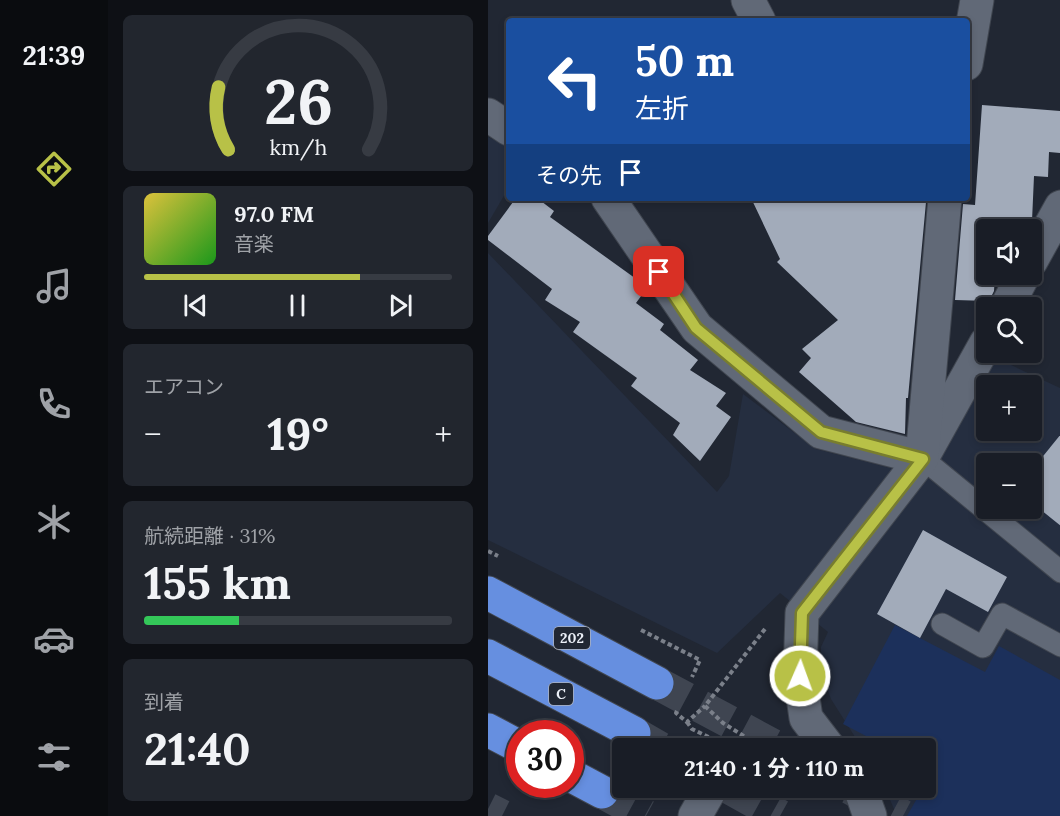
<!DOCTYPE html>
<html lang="ja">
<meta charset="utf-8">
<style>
:root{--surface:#191d26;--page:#22262e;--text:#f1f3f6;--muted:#9fa2a7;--line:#373b43;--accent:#b8c147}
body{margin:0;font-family:Lora,"Noto Sans JP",serif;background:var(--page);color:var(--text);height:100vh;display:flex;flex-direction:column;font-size:22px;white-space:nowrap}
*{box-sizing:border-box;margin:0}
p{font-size:20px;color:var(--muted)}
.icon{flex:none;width:33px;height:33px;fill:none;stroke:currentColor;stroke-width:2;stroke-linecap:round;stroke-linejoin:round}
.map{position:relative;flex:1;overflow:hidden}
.panel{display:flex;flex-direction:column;gap:15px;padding:15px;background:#0e1015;width:380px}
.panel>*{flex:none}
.top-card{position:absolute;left:18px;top:18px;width:464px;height:183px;border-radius:6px;box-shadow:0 3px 9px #0003,0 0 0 2px var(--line);background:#1a4fa0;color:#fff;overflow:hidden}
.fabs{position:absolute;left:488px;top:219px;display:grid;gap:12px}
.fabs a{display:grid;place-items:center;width:66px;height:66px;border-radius:6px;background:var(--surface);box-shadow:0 3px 9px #0003,0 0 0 2px var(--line);font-size:30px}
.speed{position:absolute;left:18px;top:720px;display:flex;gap:12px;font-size:30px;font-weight:700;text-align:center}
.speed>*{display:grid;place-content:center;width:78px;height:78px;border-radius:50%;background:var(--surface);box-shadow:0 3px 9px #0003,0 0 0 2px var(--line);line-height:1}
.speed .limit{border:9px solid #d22;background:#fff;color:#111}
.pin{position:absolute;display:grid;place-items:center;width:51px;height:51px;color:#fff;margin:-26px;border-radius:12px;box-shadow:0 3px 9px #0006}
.me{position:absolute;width:66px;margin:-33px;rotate:2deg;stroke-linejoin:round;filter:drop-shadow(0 0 4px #0008)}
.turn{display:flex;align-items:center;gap:21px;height:126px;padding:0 30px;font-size:27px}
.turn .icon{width:78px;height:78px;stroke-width:2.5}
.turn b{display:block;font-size:42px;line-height:51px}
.then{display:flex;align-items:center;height:57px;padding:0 30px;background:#0003;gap:12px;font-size:22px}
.big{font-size:45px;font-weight:700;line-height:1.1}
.panel .tile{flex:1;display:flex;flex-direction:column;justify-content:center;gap:9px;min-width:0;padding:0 21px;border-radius:9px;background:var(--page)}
.panel .dial{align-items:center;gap:0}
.dial svg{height:156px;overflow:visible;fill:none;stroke:var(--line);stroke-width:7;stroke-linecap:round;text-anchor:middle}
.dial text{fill:var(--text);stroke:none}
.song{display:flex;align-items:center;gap:18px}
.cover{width:72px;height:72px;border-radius:9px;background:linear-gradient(135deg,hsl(50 70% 55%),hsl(120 70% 35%))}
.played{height:6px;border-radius:3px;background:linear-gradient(90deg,var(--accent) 70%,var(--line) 70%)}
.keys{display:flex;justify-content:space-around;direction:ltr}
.heat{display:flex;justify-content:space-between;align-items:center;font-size:33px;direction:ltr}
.charge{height:9px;border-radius:4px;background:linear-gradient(90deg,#34c759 31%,var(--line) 0)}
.trip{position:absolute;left:124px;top:738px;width:324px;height:60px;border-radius:6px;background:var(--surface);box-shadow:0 3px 9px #0003,0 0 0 2px var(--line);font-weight:700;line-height:60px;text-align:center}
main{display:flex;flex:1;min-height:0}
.menu{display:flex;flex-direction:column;width:108px;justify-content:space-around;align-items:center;background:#0a0c0f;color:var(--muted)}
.menu .icon{width:42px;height:42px}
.menu .selected{color:var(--accent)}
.menu b{font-size:27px;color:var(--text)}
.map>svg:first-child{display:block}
.built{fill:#252e40;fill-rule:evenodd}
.green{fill:#1c305b}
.building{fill:#a2abba}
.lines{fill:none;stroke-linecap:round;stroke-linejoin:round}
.highway-tunnel{stroke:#3f4551;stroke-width:33;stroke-dasharray:33 16;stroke-linecap:butt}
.lane-casing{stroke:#404650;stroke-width:23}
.street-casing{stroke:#404650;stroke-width:35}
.highway-casing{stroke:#404650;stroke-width:35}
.path{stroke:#7b808a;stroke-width:4;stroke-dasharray:4.5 3;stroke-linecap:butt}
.lane{stroke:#616977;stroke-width:21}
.street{stroke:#616977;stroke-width:33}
.highway{stroke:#668fe0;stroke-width:33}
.route-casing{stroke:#787d2e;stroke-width:15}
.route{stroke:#b8c147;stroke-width:10}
.labels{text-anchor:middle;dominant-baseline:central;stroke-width:6;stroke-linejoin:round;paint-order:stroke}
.shield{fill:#212733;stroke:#afb4bd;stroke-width:1.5}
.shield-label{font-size:14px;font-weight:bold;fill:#ecf0f8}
</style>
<main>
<nav class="menu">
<b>21:39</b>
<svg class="icon selected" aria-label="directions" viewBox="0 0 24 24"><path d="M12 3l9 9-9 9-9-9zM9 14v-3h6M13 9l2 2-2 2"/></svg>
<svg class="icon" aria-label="music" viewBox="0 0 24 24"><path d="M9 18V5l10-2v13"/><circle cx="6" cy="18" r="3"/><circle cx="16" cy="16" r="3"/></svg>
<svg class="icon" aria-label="phone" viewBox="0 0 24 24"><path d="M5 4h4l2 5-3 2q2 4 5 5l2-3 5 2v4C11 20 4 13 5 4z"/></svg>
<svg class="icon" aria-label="climate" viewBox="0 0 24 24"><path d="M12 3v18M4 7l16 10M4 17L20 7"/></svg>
<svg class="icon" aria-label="car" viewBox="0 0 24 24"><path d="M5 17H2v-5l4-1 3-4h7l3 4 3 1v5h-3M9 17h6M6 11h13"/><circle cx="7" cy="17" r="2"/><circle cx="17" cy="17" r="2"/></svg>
<svg class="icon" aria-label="filters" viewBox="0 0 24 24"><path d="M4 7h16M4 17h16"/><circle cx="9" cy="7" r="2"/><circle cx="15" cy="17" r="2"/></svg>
</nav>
<section class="panel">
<div class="tile dial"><svg viewBox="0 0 100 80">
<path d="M14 69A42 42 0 1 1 86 69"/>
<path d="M14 69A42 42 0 0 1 9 37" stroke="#b8c147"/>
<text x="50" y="56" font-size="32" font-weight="700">26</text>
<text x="50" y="72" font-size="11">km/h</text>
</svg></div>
<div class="tile">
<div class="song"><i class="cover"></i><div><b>97.0 FM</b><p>音楽</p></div></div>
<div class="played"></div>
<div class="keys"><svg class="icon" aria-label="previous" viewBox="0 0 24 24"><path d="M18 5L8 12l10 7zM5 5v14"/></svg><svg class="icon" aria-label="pause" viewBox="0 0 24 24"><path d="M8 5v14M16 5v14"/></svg><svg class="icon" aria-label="next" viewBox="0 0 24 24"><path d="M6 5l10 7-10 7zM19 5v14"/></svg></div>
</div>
<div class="tile"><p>エアコン</p>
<div class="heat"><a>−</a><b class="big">19°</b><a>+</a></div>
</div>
<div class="tile"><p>航続距離 · 31%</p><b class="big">155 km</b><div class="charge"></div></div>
<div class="tile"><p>到着</p><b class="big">21:40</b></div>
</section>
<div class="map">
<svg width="573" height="816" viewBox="0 0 573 816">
<rect width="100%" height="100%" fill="#212733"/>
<!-- built -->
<g class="built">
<polygon points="0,137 21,147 21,187 0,223"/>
<path d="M0 253 229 492 241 476 255 394 328 449 434 476 508 358 572 388V816H409L397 788H438V748H374L343 699 333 671V647L340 632 292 593 229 653 0 540ZM498 386H543V430H498ZM498 464H543V508H498Z"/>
</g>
<!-- green -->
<polygon class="green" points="407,625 497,672 511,646 572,680 572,816 419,816 435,788 438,788 438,782 444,772 438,768 438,748 401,748 355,724"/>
<!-- building -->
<g class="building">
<polygon points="494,105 573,111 573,153 561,152 560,177 546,176 544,221 539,230 498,230 498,274 507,274 506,291 501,301 467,300 475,204 487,205"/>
<polygon points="28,198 49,198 66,211 62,217 158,286 159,288 148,303 176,324 172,330 210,360 202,370 238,393 228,406 243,417 212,461 185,435 192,423 143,386 149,378 85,332 92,322 57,300 64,289 0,240 0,236"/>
<polygon points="263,198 358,198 438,202 420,398 418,398 417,434 368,422 311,372 323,358 314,349 350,320 289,262 292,259"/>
<polygon points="573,434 573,526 543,502 543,471"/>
<polygon points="435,530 519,577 500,612 458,589 432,638 389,614"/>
</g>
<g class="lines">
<!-- highway-tunnel -->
<g class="highway-tunnel">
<polyline points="169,683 290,748"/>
<polyline points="146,733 172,748"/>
<polyline points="242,788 292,816"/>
<polyline points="362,788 415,816"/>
<polyline points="114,792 158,816"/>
<polyline points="0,809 14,816"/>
</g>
<defs>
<g id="lane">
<polyline points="434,458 573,572"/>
<polyline points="454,624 495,647 514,614 573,646"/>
</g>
<g id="street">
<polyline points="260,0 271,21"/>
<polyline points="478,64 489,0"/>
<polyline points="0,115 21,129"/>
<polyline points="120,198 209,328 333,432 434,458 498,343"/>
<polyline points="543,261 573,207"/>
<polyline points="518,308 536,274"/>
<polyline points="341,748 318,718 312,676 314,613 434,458 457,198"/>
<polyline points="372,788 382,816"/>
<polyline points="207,816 223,788"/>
</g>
<g id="highway">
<polyline points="0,593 169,683"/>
<polyline points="0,656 146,733"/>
<polyline points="0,730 32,747"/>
<polyline points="82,775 114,792"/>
</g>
</defs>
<!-- lane casing -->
<use href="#lane" class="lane-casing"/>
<!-- street casing -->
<use href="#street" class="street-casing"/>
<!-- highway casing -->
<use href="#highway" class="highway-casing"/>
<!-- path -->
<g class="path">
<polyline points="0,551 10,556"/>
<polyline points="153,630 212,660 204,677"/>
<polyline points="189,711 188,713 199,722 217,706"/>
<polyline points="199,722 204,729 243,748"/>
<polyline points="275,748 235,723 217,706 277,629"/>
<polyline points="322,788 336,797"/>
</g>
<!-- lane -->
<use href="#lane" class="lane"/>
<!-- street -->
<use href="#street" class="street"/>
<!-- highway -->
<use href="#highway" class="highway"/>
</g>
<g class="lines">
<defs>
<polyline id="route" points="171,272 208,328 333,432 435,459 314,613 312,676"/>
</defs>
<!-- route casing -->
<use href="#route" class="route-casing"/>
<!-- route -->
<use href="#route" class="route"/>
</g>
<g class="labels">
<!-- shield labels -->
<g class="shield">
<rect x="66" y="627" width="36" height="22" rx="4.5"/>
<rect x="61" y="683" width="24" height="22" rx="4.5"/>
</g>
<g class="shield-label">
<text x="84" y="638">202</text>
<text x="73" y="694">C</text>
</g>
</g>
</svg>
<div class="fabs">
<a><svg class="icon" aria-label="sound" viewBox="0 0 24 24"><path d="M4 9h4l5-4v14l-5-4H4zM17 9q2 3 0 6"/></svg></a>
<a><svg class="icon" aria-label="search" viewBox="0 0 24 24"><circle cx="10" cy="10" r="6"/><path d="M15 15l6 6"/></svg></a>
<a>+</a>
<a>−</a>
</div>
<div class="speed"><div class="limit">30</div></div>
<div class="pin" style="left:171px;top:272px;background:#d93025"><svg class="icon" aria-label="arrive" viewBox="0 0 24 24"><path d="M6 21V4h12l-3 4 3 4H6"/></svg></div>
<svg class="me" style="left:312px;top:676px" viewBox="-20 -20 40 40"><circle r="17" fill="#b8c147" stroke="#fff" stroke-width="3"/><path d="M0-11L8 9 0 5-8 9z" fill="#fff"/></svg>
<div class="trip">21:40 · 1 分 · 110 m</div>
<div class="top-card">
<div class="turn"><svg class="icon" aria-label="left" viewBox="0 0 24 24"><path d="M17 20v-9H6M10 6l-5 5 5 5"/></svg><div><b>50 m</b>左折</div></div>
<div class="then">その先<svg class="icon" aria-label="arrive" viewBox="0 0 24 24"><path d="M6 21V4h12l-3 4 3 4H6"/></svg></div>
</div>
</div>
</main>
